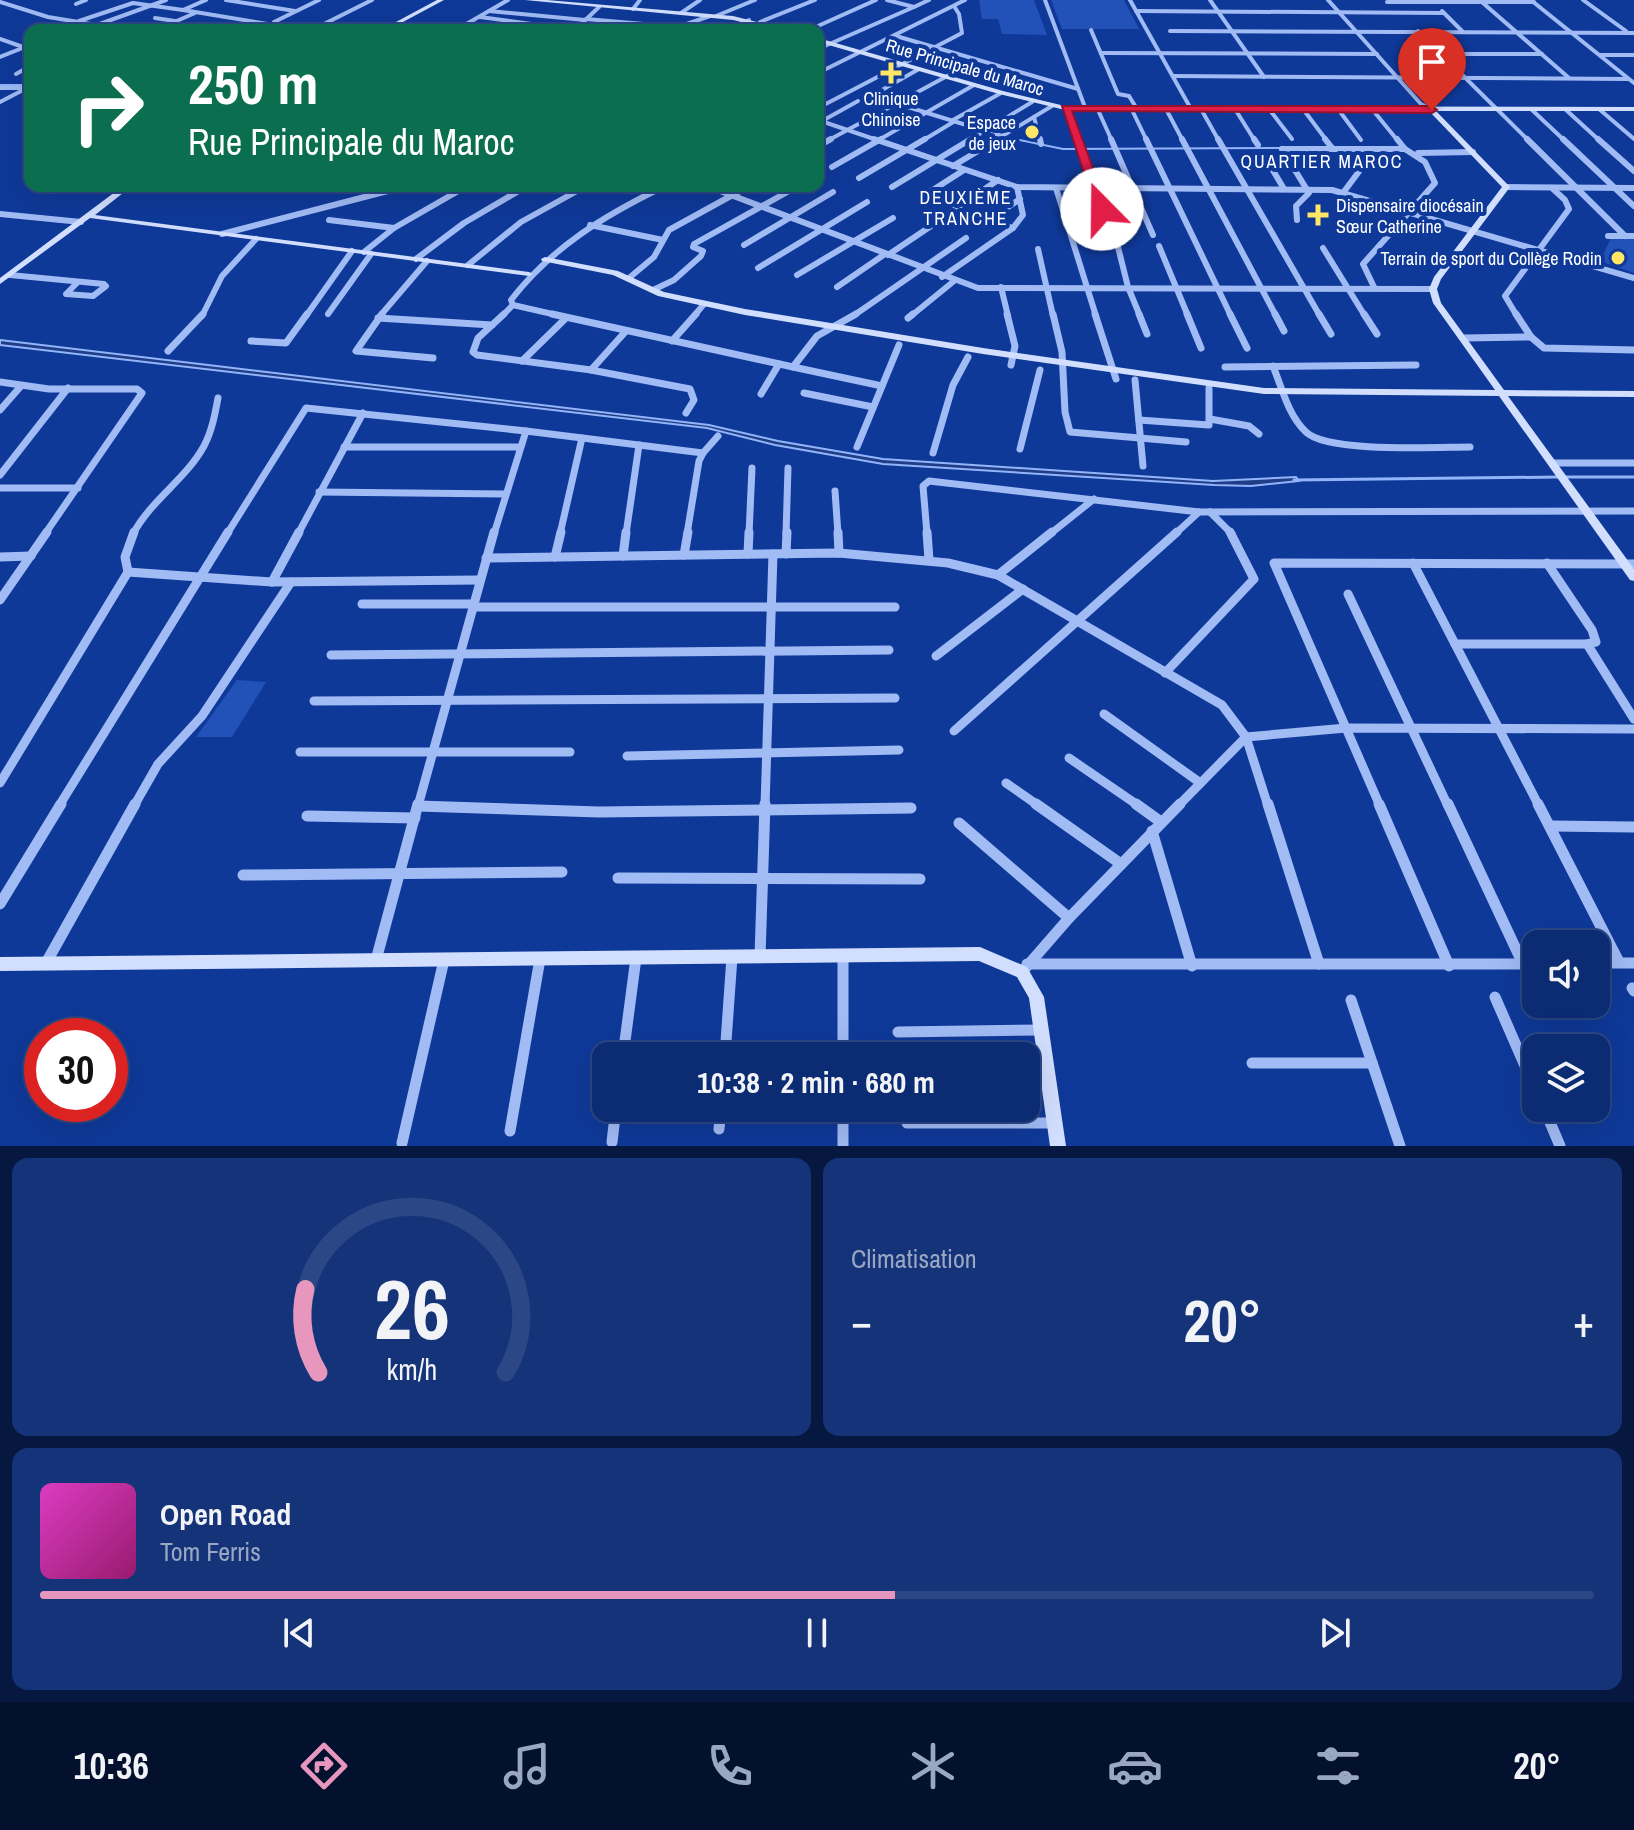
<!DOCTYPE html>
<html lang="fr">
<meta charset="utf-8">
<style>
:root{--surface:#0b2b73;--page:#143378;--text:#f1f3f6;--muted:#9aa7c4;--line:#2b4785;--accent:#e797bd}
body{margin:0;font-family:"Archivo Narrow",sans-serif;background:var(--page);color:var(--text);height:100vh;display:flex;flex-direction:column;font-size:30px;white-space:nowrap}
*{box-sizing:border-box;margin:0}
p{font-size:26px;color:var(--muted)}
.icon{flex:none;width:44px;height:44px;fill:none;stroke:currentColor;stroke-width:2;stroke-linecap:round;stroke-linejoin:round}
.map{position:relative;height:1146px;overflow:hidden}
.panel{display:flex;flex-direction:column;gap:12px;padding:12px;background:#06183f;flex:1}
.panel>*{flex:none}
.guide{position:absolute;left:24px;top:24px;width:800px;height:168px;border-radius:16px;box-shadow:0 8px 32px #0002,0 0 0 2px var(--line);background:#0b6e4f;color:#fff;overflow:hidden}
.tools{position:absolute;left:1522px;top:930px;display:grid;gap:16px}
.tools a{display:grid;place-items:center;width:88px;height:88px;border-radius:16px;background:var(--surface);box-shadow:0 8px 32px #0002,0 0 0 2px var(--line);font-size:40px}
.speed{position:absolute;left:24px;top:1018px;display:flex;gap:16px;font-size:40px;font-weight:700;text-align:center}
.speed>*{display:grid;place-content:center;width:104px;height:104px;border-radius:50%;background:var(--surface);box-shadow:0 8px 32px #0002,0 0 0 2px var(--line);line-height:1}
.speed .limit{border:12px solid #d22;background:#fff;color:#111}
.pin{position:absolute;display:grid;place-items:center;width:68px;height:68px;color:#fff;margin:-82px -34px;border-radius:50% 50% 50% 0;rotate:-45deg;box-shadow:0 0 8px #0007}
.pin .icon{rotate:45deg}
.me{position:absolute;width:88px;margin:-44px;rotate:338deg;stroke-linejoin:round;filter:drop-shadow(0 0 6px #0008)}
.turn{display:flex;align-items:center;gap:28px;height:168px;padding:0 32px;font-size:36px}
.turn .icon{width:104px;height:104px;stroke-width:2.5}
.turn b{display:block;font-size:56px;line-height:68px}
.big{font-size:60px;font-weight:800;line-height:1.1}
.panel .widget{flex:1;display:flex;flex-direction:column;justify-content:center;gap:12px;min-width:0;padding:0 28px;border-radius:16px;background:var(--page)}
.panel .dial{align-items:center;gap:0}
.dial svg{height:208px;overflow:visible;fill:none;stroke:var(--line);stroke-width:7;stroke-linecap:round;text-anchor:middle}
.dial text{fill:var(--text);stroke:none}
.song{display:flex;align-items:center;gap:24px}
.cover{width:96px;height:96px;border-radius:12px;background:linear-gradient(135deg,hsl(310 70% 55%),hsl(320 70% 35%))}
.played{height:8px;border-radius:4px;background:linear-gradient(90deg,var(--accent) 55%,var(--line) 55%)}
.keys{display:flex;justify-content:space-around;direction:ltr}
.heat{display:flex;justify-content:space-between;align-items:center;font-size:44px;direction:ltr}
.panel .tiles{flex:1;display:grid;gap:12px;grid-template-columns:1fr 1fr}
.widget:last-child{grid-column:span 2}
.trip{position:absolute;left:592px;top:1042px;width:448px;height:80px;border-radius:16px;background:var(--surface);box-shadow:0 8px 32px #0002,0 0 0 2px var(--line);font-weight:800;line-height:80px;text-align:center}
.menu{display:flex;height:128px;justify-content:space-around;align-items:center;background:#04112e;color:var(--muted)}
.menu .icon{width:56px;height:56px}
.menu .on{color:var(--accent)}
.menu b{font-size:36px;color:var(--text)}
.map>svg:first-child{display:block}
.green{fill:#2251b8}
.water{fill:#203e88;stroke:#92b4f8;stroke-width:2}
.lines{fill:none;stroke-linecap:round;stroke-linejoin:round}
.stream-far1{stroke:#92b4f8;stroke-width:2}
.stream{stroke:#92b4f8;stroke-width:3}
.street-far4{stroke:#a1bbf5;stroke-width:4}
.street-far3{stroke:#a1bbf5;stroke-width:6}
.street-far2{stroke:#a1bbf5;stroke-width:7}
.street-far1{stroke:#a1bbf5;stroke-width:9}
.street{stroke:#a1bbf5;stroke-width:11}
.secondary{fill:#d1defe;fill-rule:evenodd}
.route{fill:#e11d48;stroke:#92132f;stroke-width:2}
.poi-dot{fill:#ffe765;stroke:#0f3999;stroke-width:3}
.labels{text-anchor:middle;dominant-baseline:central;stroke-width:8;stroke-linejoin:round;paint-order:stroke}
.far-street-label{font-size:18px;fill:#fff;stroke:#0f3999}
.far-poi-label{font-size:18px;fill:#fff;stroke:#0f3999;text-anchor:end}
.far-neighbourhood-label{font-size:18px;letter-spacing:2px;fill:#fff;stroke:#0f3999}
</style>
<div class="map">
<svg width="1634" height="1146" viewBox="0 0 1634 1146">
<rect width="100%" height="100%" fill="#0f3999"/>
<!-- green -->
<g class="green">
<polygon points="979,0 1034,0 1047,35 1002,34 998,19 982,19"/>
<polygon points="1051,0 1124,0 1139,29 1062,29"/>
<polygon points="1611,238 1634,239 1634,273 1600,261"/>
<polygon points="237,680 266,682 232,737 196,737"/>
</g>
<!-- water -->
<polygon class="water" points="0,340 709,425 778,441 883,459 1213,481 1296,477 1299,481 1251,486 1214,485 883,464 775,445 707,428 0,345"/>
<g class="lines">
<!-- stream-far1 -->
<g class="stream-far1">
<polyline points="0,85 30,85"/>
<polyline points="1005,137 1063,149 1282,148"/>
</g>
<!-- stream -->
<g class="stream">
<polyline points="1566,477 1634,477"/>
<polyline points="1294,480 1558,477"/>
</g>
<!-- street-far4 -->
<g class="street-far4">
<polyline points="206,0 183,10 304,30"/>
<polyline points="226,0 295,11"/>
<polyline points="1045,0 1086,110"/>
<polyline points="1130,0 1191,109"/>
<polyline points="1210,0 1264,77"/>
<polyline points="1328,0 1421,104 1431,109"/>
<polyline points="1583,0 1626,31"/>
<polyline points="1532,1 1634,83"/>
<polyline points="0,2 48,17 97,25 166,0"/>
<polyline points="1387,2 1534,2"/>
<polyline points="1483,3 1569,78"/>
<polyline points="76,4 86,0"/>
<polyline points="914,7 929,0"/>
<polyline points="633,9 640,0"/>
<polyline points="489,11 585,20"/>
<polyline points="1136,11 1443,13"/>
<polyline points="1442,11 1463,32"/>
<polyline points="681,13 700,0"/>
<polyline points="716,16 755,0"/>
<polyline points="480,17 575,30 599,7"/>
<polyline points="155,18 175,21"/>
<polyline points="586,19 678,27 710,16"/>
<polyline points="79,21 133,3 183,10"/>
<polyline points="274,22 319,0"/>
<polyline points="760,22 815,0"/>
<polyline points="132,27 149,30"/>
<polyline points="156,30 195,13"/>
<polyline points="312,30 372,0"/>
<polyline points="456,30 508,0"/>
<polyline points="723,30 749,20"/>
<polyline points="809,30 876,0"/>
<polyline points="1091,30 1118,94 1129,96 1137,109"/>
<polyline points="1170,31 1634,33"/>
<polyline points="1418,31 1529,141"/>
<polyline points="896,36 1078,89"/>
<polyline points="0,39 23,47"/>
<polyline points="818,49 914,7 887,0"/>
<polyline points="1101,53 1377,54"/>
<polyline points="1439,54 1542,54"/>
<polyline points="1600,55 1634,55"/>
<polyline points="0,57 30,45"/>
<polyline points="818,73 965,0"/>
<polyline points="16,74 30,66"/>
<polyline points="1173,76 1628,79"/>
<polyline points="0,88 23,88"/>
<polyline points="882,90 919,69"/>
<polyline points="0,102 27,88"/>
<polyline points="898,104 1002,136"/>
<polyline points="818,108 962,33 959,14 954,6"/>
<polyline points="1065,108 1077,141"/>
<polyline points="1166,109 1183,141"/>
<polyline points="1201,109 1219,141"/>
<polyline points="1235,109 1255,141"/>
<polyline points="1269,109 1292,139"/>
<polyline points="1303,109 1327,141"/>
<polyline points="1338,109 1361,140"/>
<polyline points="1372,109 1398,141"/>
<polyline points="1531,109 1565,141"/>
<polyline points="1565,109 1600,141"/>
<polyline points="1599,109 1634,139"/>
<polyline points="1098,110 1112,141"/>
<polyline points="1132,110 1147,141"/>
<polyline points="1034,117 1040,141"/>
<polyline points="818,120 880,141"/>
<polyline points="953,120 1001,93"/>
<polyline points="822,121 858,101"/>
<polyline points="28,141 30,137"/>
<polyline points="827,141 962,68 980,70"/>
<polyline points="877,141 974,85"/>
<polyline points="922,141 955,121"/>
<polyline points="968,141 1032,102"/>
<polyline points="994,141 1052,106"/>
</g>
<!-- street-far3 -->
<g class="street-far3">
<polyline points="27,139 30,143"/>
<polyline points="874,139 1017,187 1332,190 1634,278"/>
<polyline points="1040,139 1041,144"/>
<polyline points="1077,139 1111,230"/>
<polyline points="1111,139 1153,235"/>
<polyline points="1146,139 1231,316"/>
<polyline points="1182,139 1276,316"/>
<polyline points="1218,139 1320,316"/>
<polyline points="1254,139 1258,145"/>
<polyline points="1325,139 1333,149"/>
<polyline points="1397,139 1405,149"/>
<polyline points="1527,139 1625,236"/>
<polyline points="1563,139 1634,206"/>
<polyline points="1598,139 1634,171"/>
<polyline points="818,146 831,139"/>
<polyline points="1282,149 1405,149 1425,162 1435,183 1363,264 1374,287"/>
<polyline points="1282,149 1309,193 1296,206 1297,220"/>
<polyline points="1418,153 1473,152"/>
<polyline points="1265,157 1284,189"/>
<polyline points="953,166 998,139"/>
<polyline points="832,167 881,139"/>
<polyline points="859,178 925,139"/>
<polyline points="641,186 656,190"/>
<polyline points="707,186 978,288 1433,289"/>
<polyline points="892,187 971,139"/>
<polyline points="1506,187 1634,188"/>
<polyline points="1056,188 1096,316"/>
<polyline points="1343,193 1363,166"/>
<polyline points="922,197 964,170"/>
<polyline points="0,214 81,222"/>
<polyline points="945,216 998,180"/>
<polyline points="329,220 394,228"/>
<polyline points="988,220 1013,228 1023,215 1017,187"/>
<polyline points="988,220 1020,199"/>
<polyline points="590,225 663,240"/>
<polyline points="222,234 407,186"/>
<polyline points="1608,236 1634,236"/>
<polyline points="744,245 833,192"/>
<polyline points="1159,246 1188,316"/>
<polyline points="1118,247 1128,287 1140,316"/>
<polyline points="1323,248 1365,316"/>
<polyline points="1038,249 1053,316"/>
<polyline points="364,252 394,228 467,186"/>
<polyline points="888,255 934,224"/>
<polyline points="416,259 464,223 527,186"/>
<polyline points="468,265 521,222 586,186"/>
<polyline points="758,268 867,202"/>
<polyline points="10,275 104,284 106,286 93,296 66,294 78,282"/>
<polyline points="797,275 893,218"/>
<polyline points="942,277 1013,228"/>
<polyline points="629,278 654,257 669,230 749,186"/>
<polyline points="837,287 885,254"/>
<polyline points="1001,287 1008,316"/>
<polyline points="653,290 674,280 701,256 703,251 693,247 694,244 798,186"/>
<polyline points="328,314 371,254"/>
<polyline points="202,316 222,276 256,239"/>
<polyline points="306,316 352,251"/>
<polyline points="380,316 427,261"/>
<polyline points="502,316 513,305"/>
<path d="M561 316 513 305 511 300C552 247 605 215 665 186"/>
<polyline points="694,316 704,304"/>
<polyline points="853,316 966,238"/>
<polyline points="911,316 954,281"/>
<polyline points="1517,316 1505,296 1569,209 1565,200 1552,188"/>
</g>
<!-- street-far2 -->
<g class="street-far2">
<polyline points="382,314 356,351 433,358"/>
<polyline points="504,314 478,338 473,352 477,355 591,370 626,331"/>
<polyline points="552,314 793,367 817,336 856,314"/>
<polyline points="1007,314 1015,346 1011,365"/>
<polyline points="1053,314 1062,352 1065,412 1070,432 1186,442"/>
<polyline points="1095,314 1116,379"/>
<polyline points="1139,314 1147,334"/>
<polyline points="1187,314 1201,348"/>
<polyline points="1230,314 1247,348"/>
<polyline points="1275,314 1284,331"/>
<polyline points="1319,314 1331,334"/>
<polyline points="1364,314 1377,334"/>
<polyline points="378,318 492,325"/>
<polyline points="908,318 913,314"/>
<polyline points="1531,337 1544,348 1634,350"/>
<polyline points="1464,338 1531,337 1516,314"/>
<polyline points="251,341 286,343 307,314"/>
<polyline points="672,341 696,314"/>
<polyline points="168,351 203,314"/>
<polyline points="522,361 566,318"/>
<path d="M1273 366C1282 388 1288 415 1306 432 1327 453 1437 447 1470 447"/>
<polyline points="793,367 882,386"/>
<polyline points="1225,367 1416,365"/>
<polyline points="591,370 690,389 694,400 686,413"/>
<polyline points="1135,380 1143,466"/>
<polyline points="0,382 49,389 137,389 142,393 45,534"/>
<polyline points="804,393 873,407"/>
<polyline points="761,394 779,364"/>
<polyline points="0,410 21,386"/>
<polyline points="1210,419 1249,426 1259,434"/>
<polyline points="1139,420 1209,425 1209,388"/>
<polyline points="344,447 520,447"/>
<polyline points="857,447 899,345"/>
<polyline points="1020,449 1040,370"/>
<polyline points="703,453 718,436"/>
<polyline points="933,453 953,385 968,357"/>
<polyline points="1554,463 1634,463"/>
<polyline points="0,475 68,388"/>
<polyline points="0,488 78,488"/>
<polyline points="835,491 838,534"/>
<polyline points="319,492 504,494"/>
<polyline points="1210,512 1232,534"/>
<path d="M133 534C151 500 186 479 204 446 212 431 215 414 218 398"/>
<polyline points="227,534 306,408 526,431"/>
<polyline points="298,534 363,413"/>
<polyline points="494,534 526,431 703,453 699,461 687,534"/>
<polyline points="560,534 582,438"/>
<polyline points="626,534 639,445"/>
<polyline points="749,534 752,468"/>
<polyline points="786,534 788,468"/>
<polyline points="927,534 923,486 929,481 1199,512 1634,511"/>
<polyline points="1050,534 1094,499"/>
<polyline points="1175,534 1199,512"/>
</g>
<!-- street-far1 -->
<g class="street-far1">
<polyline points="838,532 839,553"/>
<polyline points="927,532 929,560"/>
<polyline points="748,554 749,532"/>
<polyline points="786,554 787,532"/>
<polyline points="684,555 688,532"/>
<polyline points="623,556 626,532"/>
<polyline points="0,557 31,556"/>
<polyline points="555,557 561,532"/>
<polyline points="486,558 839,553 948,563 998,575 1222,705 1246,737 1268,806"/>
<polyline points="1413,563 1539,806"/>
<polyline points="1547,563 1592,630 1596,642 1587,644 1634,719"/>
<polyline points="128,572 272,582 479,580"/>
<polyline points="128,572 125,557 134,532"/>
<polyline points="998,575 1052,532"/>
<polyline points="272,582 299,532"/>
<polyline points="1348,594 1448,806"/>
<polyline points="0,600 47,532"/>
<polyline points="362,604 473,604"/>
<polyline points="473,607 895,607"/>
<polyline points="1455,644 1587,644"/>
<polyline points="331,655 889,650"/>
<polyline points="936,656 1023,589"/>
<polyline points="1165,673 1254,579 1230,532"/>
<polyline points="314,701 895,698"/>
<polyline points="1104,714 1199,782"/>
<polyline points="954,731 1177,532"/>
<polyline points="300,752 570,752"/>
<polyline points="627,756 899,750"/>
<polyline points="1069,758 1139,806"/>
<polyline points="0,783 128,572"/>
<polyline points="1006,783 1039,806"/>
<polyline points="59,806 228,532"/>
<polyline points="134,806 158,764 202,716 291,582"/>
<polyline points="418,806 432,806"/>
<polyline points="418,806 494,532"/>
<polyline points="765,806 773,554"/>
<polyline points="1178,806 1246,737 1346,728 1634,729"/>
<polyline points="1380,806 1274,563 1634,564"/>
</g>
<!-- street -->
<g class="street">
<polyline points="1036,804 1121,864"/>
<polyline points="1136,804 1161,822"/>
<polyline points="1268,804 1319,964"/>
<polyline points="1379,804 1449,966"/>
<polyline points="1448,804 1523,964"/>
<polyline points="1538,804 1619,962"/>
<polyline points="418,806 599,812 911,808"/>
<polyline points="307,816 415,818"/>
<polyline points="959,823 1069,918"/>
<polyline points="1551,826 1634,827"/>
<polyline points="1152,831 1192,966"/>
<polyline points="243,875 562,872"/>
<polyline points="618,878 920,879"/>
<polyline points="0,904 61,804"/>
<polyline points="760,956 765,804"/>
<polyline points="843,956 843,1056"/>
<polyline points="376,960 418,804"/>
<polyline points="46,963 135,804"/>
<polyline points="1596,963 1634,963"/>
<polyline points="1027,964 1536,964"/>
<polyline points="1022,972 1069,918 1180,804"/>
<polyline points="1632,988 1634,991"/>
<polyline points="1495,997 1536,1091"/>
<polyline points="1351,1000 1400,1146"/>
<polyline points="898,1032 1041,1030"/>
<polyline points="623,1056 636,958"/>
<polyline points="725,1056 732,957"/>
<polyline points="1252,1063 1372,1063"/>
<polyline points="843,1108 843,1146"/>
<polyline points="1544,1108 1560,1146"/>
<polyline points="907,1123 1054,1123"/>
<polyline points="719,1129 721,1108"/>
<polyline points="510,1131 540,959"/>
<polyline points="612,1142 616,1108"/>
<polyline points="402,1143 444,960"/>
</g>
<!-- secondary -->
<g class="secondary">
<polygon points="437,0 444,0 388,30 381,30"/>
<polygon points="525,0 547,0 733,16 789,30 778,30 733,20"/>
<polygon points="818,38 1003,91 1065,106 1634,107 1634,111 1436,111 1510,187 1441,279 1437,289 1441,303 1504,390 1634,391 1634,397 1508,396 1634,569 1634,581 1630,580 1499,396 1264,394 983,354 745,315 658,296 613,275 542,261 541,259 545,257 618,271 664,292 745,309 983,348 1264,388 1495,390 1433,303 1429,289 1434,277 1502,187 1429,111 1065,110 999,94 818,42"/>
<polygon points="123,186 132,186 95,215 529,272 533,274 529,276 90,218 0,284 0,278"/>
<polygon points="980,947 1027,967 1044,997 1066,1146 1050,1146 1029,998 1017,977 979,961 0,971 0,957"/>
</g>
</g>
<!-- route -->
<polygon class="route" points="1062,106 1432,106 1437,110 1432,113 1072,111 1108,209 1102,213 1096,209"/>
<!-- markers -->
<g class="poi-dot">
<path d="M887 61h8v8h8v8h-8v8h-8v-8h-8v-8h8z"/>
<circle cx="1032" cy="132" r="8"/>
<path d="M1314 203h8v8h8v8h-8v8h-8v-8h-8v-8h8z"/>
<circle cx="1618" cy="258" r="8"/>
</g>
<g class="labels">
<!-- far-street labels -->
<g class="far-street-label">
<text transform="translate(965 67) rotate(16)">Rue Principale du Maroc</text>
</g>
<!-- far-poi labels -->
<g class="far-poi-label">
<text x="891" y="98" text-anchor="middle">Clinique<tspan x="891" dy="21">Chinoise</tspan></text>
<text x="1016" y="122">Espace<tspan x="1016" dy="21">de jeux</tspan></text>
<text x="1336" y="205" text-anchor="start">Dispensaire diocésain<tspan x="1336" dy="21">Sœur Catherine</tspan></text>
<text x="1602" y="258">Terrain de sport du Collège Rodin</text>
</g>
<!-- far-neighbourhood labels -->
<g class="far-neighbourhood-label">
<text x="1322" y="161">QUARTIER MAROC</text>
<text x="966" y="197">DEUXIÈME<tspan x="966" dy="21">TRANCHE</tspan></text>
</g>
</g>
</svg>
<div class="tools">
<a><svg class="icon" aria-label="sound" viewBox="0 0 24 24"><path d="M4 9h4l5-4v14l-5-4H4zM17 9q2 3 0 6"/></svg></a>
<a><svg class="icon" aria-label="layers" viewBox="0 0 24 24"><path d="M12 4l9 5-9 5-9-5zM3 14l9 5 9-5"/></svg></a>
</div>
<div class="speed"><div class="limit">30</div></div>
<div class="pin" style="left:1432px;top:110px;background:#d93025"><svg class="icon" aria-label="arrive" viewBox="0 0 24 24"><path d="M6 21V4h12l-3 4 3 4H6"/></svg></div>
<svg class="me" style="left:1102px;top:209px" viewBox="-20 -20 40 40"><circle r="19" fill="#fff"/><path d="M0-13L10 11 0 6-10 11z" fill="#e11d48"/></svg>
<div class="trip">10:38 · 2 min · 680 m</div>
<div class="guide">
<div class="turn"><svg class="icon" aria-label="right" viewBox="0 0 24 24"><path d="M7 20v-9h11M14 6l5 5-5 5"/></svg><div><b>250 m</b>Rue Principale du Maroc</div></div>
</div>
</div>
<section class="panel">
<div class="tiles">
<div class="widget dial"><svg viewBox="0 0 100 80">
<path d="M14 69A42 42 0 1 1 86 69"/>
<path d="M14 69A42 42 0 0 1 9 37" stroke="#e797bd"/>
<text x="50" y="56" font-size="32" font-weight="700">26</text>
<text x="50" y="72" font-size="11">km/h</text>
</svg></div>
<div class="widget"><p>Climatisation</p>
<div class="heat"><a>−</a><b class="big">20°</b><a>+</a></div>
</div>
<div class="widget">
<div class="song"><i class="cover"></i><div><b>Open Road</b><p>Tom Ferris</p></div></div>
<div class="played"></div>
<div class="keys"><svg class="icon" aria-label="previous" viewBox="0 0 24 24"><path d="M18 5L8 12l10 7zM5 5v14"/></svg><svg class="icon" aria-label="pause" viewBox="0 0 24 24"><path d="M8 5v14M16 5v14"/></svg><svg class="icon" aria-label="next" viewBox="0 0 24 24"><path d="M6 5l10 7-10 7zM19 5v14"/></svg></div>
</div>
</div>
</section>
<nav class="menu">
<b>10:36</b>
<svg class="icon on" aria-label="directions" viewBox="0 0 24 24"><path d="M12 3l9 9-9 9-9-9zM9 14v-3h6M13 9l2 2-2 2"/></svg>
<svg class="icon" aria-label="music" viewBox="0 0 24 24"><path d="M9 18V5l10-2v13"/><circle cx="6" cy="18" r="3"/><circle cx="16" cy="16" r="3"/></svg>
<svg class="icon" aria-label="phone" viewBox="0 0 24 24"><path d="M5 4h4l2 5-3 2q2 4 5 5l2-3 5 2v4C11 20 4 13 5 4z"/></svg>
<svg class="icon" aria-label="climate" viewBox="0 0 24 24"><path d="M12 3v18M4 7l16 10M4 17L20 7"/></svg>
<svg class="icon" aria-label="car" viewBox="0 0 24 24"><path d="M5 17H2v-5l4-1 3-4h7l3 4 3 1v5h-3M9 17h6M6 11h13"/><circle cx="7" cy="17" r="2"/><circle cx="17" cy="17" r="2"/></svg>
<svg class="icon" aria-label="filters" viewBox="0 0 24 24"><path d="M4 7h16M4 17h16"/><circle cx="9" cy="7" r="2"/><circle cx="15" cy="17" r="2"/></svg>
<b>20°</b>
</nav>
